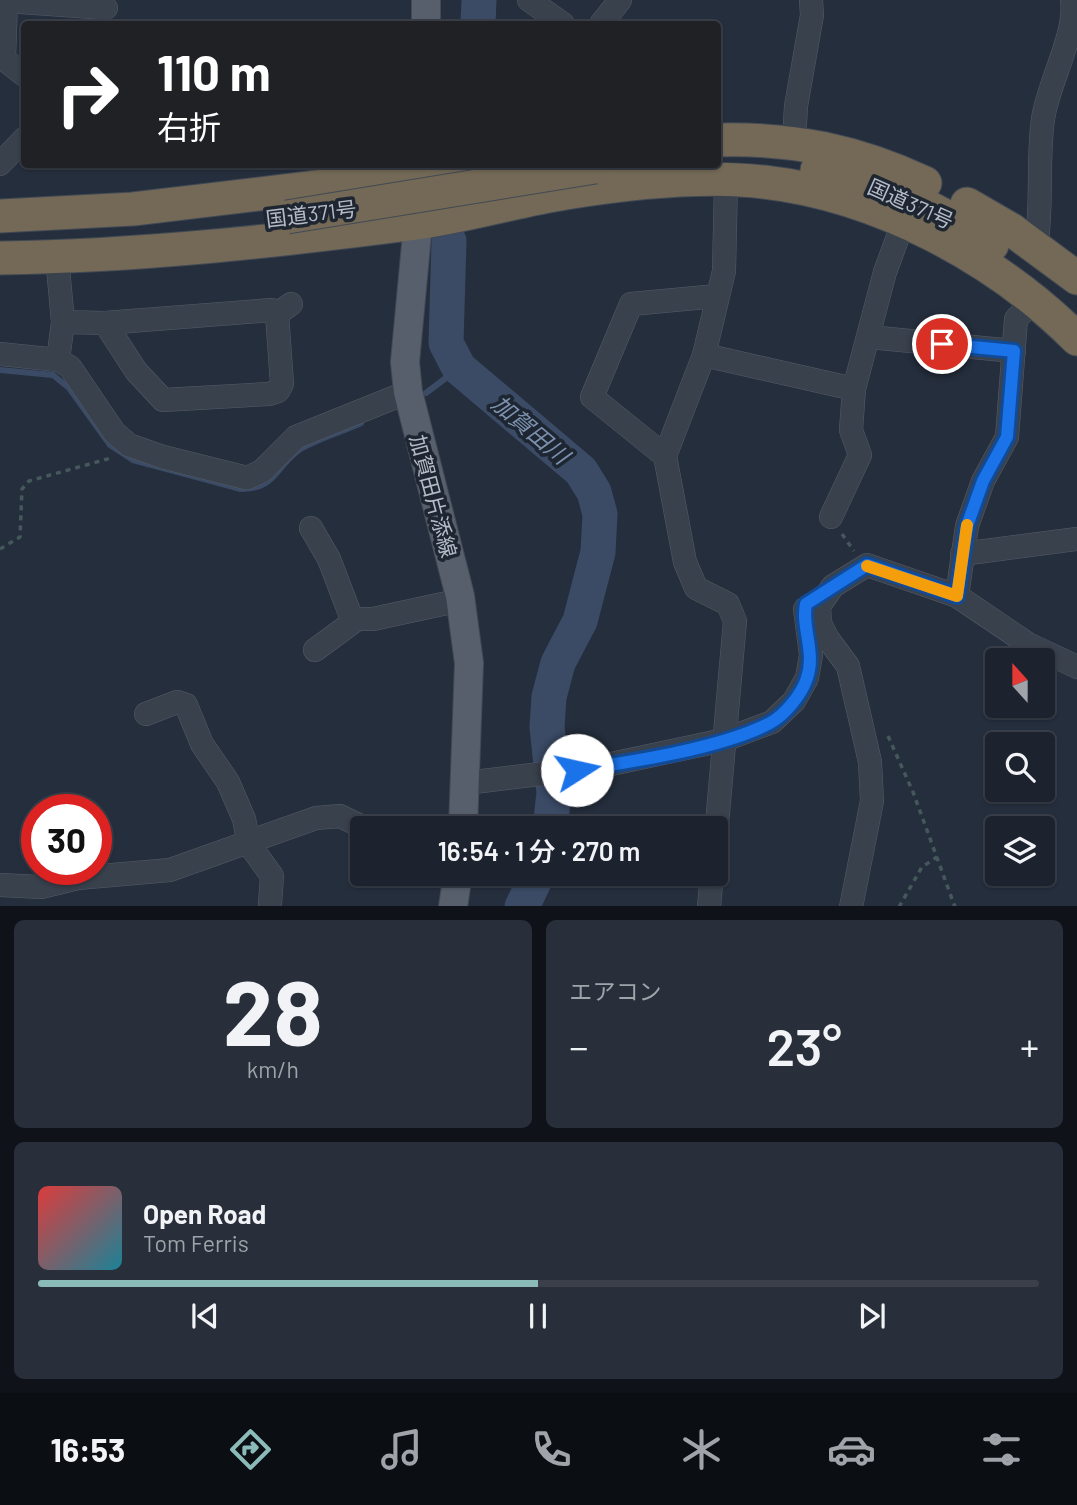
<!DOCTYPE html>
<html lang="ja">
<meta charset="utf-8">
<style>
:root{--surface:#1c222e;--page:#292f3a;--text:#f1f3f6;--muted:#a0a4aa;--line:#3a3f4a;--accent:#8bbbb9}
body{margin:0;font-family:Barlow,"Noto Sans JP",sans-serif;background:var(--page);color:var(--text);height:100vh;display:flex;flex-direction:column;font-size:26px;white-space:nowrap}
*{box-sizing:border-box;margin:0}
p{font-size:23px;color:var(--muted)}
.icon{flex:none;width:38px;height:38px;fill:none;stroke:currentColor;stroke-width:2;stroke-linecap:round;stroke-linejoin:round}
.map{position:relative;height:906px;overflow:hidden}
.details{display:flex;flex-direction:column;gap:14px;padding:14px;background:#0f1319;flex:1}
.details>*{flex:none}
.top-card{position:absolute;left:21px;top:21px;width:700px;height:147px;border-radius:7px;box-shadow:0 2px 5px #0004,0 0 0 2px var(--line);background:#202124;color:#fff;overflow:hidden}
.needle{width:46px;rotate:339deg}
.buttons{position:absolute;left:985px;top:648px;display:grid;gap:14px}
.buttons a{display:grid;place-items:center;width:70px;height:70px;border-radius:7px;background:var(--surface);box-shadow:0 2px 5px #0004,0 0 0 2px var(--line);font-size:35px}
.speed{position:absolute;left:21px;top:794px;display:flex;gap:14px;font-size:35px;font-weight:700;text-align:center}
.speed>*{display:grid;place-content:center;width:91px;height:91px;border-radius:50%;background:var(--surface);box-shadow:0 2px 5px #0004,0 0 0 2px var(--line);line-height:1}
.speed .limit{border:10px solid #d22;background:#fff;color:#111}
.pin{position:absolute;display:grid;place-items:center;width:60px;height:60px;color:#fff;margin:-30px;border:4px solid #fff;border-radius:50%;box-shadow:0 2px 7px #0007}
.me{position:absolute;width:77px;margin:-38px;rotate:80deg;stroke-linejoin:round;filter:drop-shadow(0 0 5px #0008)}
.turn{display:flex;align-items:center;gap:24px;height:147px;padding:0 21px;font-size:32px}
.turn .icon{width:91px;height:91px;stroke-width:2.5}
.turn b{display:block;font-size:49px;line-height:60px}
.big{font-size:52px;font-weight:600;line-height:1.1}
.details .tile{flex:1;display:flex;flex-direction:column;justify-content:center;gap:10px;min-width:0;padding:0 24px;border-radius:10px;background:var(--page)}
.details .dial{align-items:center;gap:0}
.dial b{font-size:91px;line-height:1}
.song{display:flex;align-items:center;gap:21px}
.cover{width:84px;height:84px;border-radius:10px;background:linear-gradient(135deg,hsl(0 70% 55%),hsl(190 70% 35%))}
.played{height:7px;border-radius:4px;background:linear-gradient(90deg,var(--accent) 50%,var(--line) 50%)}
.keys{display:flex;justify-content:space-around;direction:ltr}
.heat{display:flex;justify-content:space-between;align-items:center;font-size:38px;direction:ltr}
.details .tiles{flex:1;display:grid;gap:14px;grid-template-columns:1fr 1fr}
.tile:last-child{grid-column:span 2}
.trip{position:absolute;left:350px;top:816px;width:378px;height:70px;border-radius:7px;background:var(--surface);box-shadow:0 2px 5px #0004,0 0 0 2px var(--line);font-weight:600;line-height:70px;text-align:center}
.tab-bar{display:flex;height:112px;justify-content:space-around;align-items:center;background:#0b0e12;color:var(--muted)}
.tab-bar .icon{width:49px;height:49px}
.tab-bar .selected{color:var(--accent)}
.tab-bar b{font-size:32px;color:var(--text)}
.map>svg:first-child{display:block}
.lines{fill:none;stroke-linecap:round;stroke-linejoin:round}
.stream{stroke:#3b4b66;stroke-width:6}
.river{stroke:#3b4b66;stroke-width:35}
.minor-casing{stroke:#545c68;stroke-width:24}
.major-casing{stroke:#424a56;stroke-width:30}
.highway-casing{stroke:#414955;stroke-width:35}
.path{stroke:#45585b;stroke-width:3.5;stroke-dasharray:5 5;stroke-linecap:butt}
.minor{stroke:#39414d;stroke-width:23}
.major{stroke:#575f6d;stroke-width:28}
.highway{stroke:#736956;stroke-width:33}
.highway-bridge-casing{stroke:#414955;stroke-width:35;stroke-linecap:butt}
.highway-bridge{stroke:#736956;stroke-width:33}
.route-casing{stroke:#114b97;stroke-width:18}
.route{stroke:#1a73e8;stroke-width:12}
.slow{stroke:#f59e0b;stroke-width:12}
.labels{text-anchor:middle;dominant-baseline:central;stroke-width:7;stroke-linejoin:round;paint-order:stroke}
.street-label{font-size:21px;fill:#b5bcc8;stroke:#1e2632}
.water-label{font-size:23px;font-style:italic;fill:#7d91af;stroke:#1e2632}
</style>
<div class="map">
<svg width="1077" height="907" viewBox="0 0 1077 907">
<rect width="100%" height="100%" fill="#252e3d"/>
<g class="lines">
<!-- stream -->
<g class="stream">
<path d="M0 370 53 375 69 388 110 445 133 460 241 489C276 489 275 467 299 450 317 439 342 432 361 423"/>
<polyline points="426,393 459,368"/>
</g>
<!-- river -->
<g class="river">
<polyline points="478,24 479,0"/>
<polyline points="449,241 446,343 459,368 581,471 594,492 600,514 598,552 580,621 558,663 549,697 547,727 554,793 550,828"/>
<polyline points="522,907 538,873"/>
</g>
<defs>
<g id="minor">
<polyline points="529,0 563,24"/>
<polyline points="601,24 620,0"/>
<polyline points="24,75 4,59 6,1 106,8"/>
<polyline points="794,141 796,106 812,15 811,0"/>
<polyline points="0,164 24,139"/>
<path d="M1036 247C1043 205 1037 161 1043 119 1048 83 1077 34 1072 0"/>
<polyline points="57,257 63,322 58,360"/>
<polyline points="63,322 105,323 272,310 277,314 291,304"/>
<polyline points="105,323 136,371 163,400 269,394 278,391 282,384 277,314"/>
<polyline points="869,337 1014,351"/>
<polyline points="0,354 58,360 70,367 114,432 129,445 163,457 247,478 262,471 296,437 408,392"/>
<polyline points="704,355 854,389"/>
<polyline points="665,456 592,397 631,304 717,296"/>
<polyline points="831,517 860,455 851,430 854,389 885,272 903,223"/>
<polyline points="311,528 329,559 350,614 357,619"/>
<polyline points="962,554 1077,539"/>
<polyline points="957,596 967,526 983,481 1007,437 1016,319 1033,301"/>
<polyline points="315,650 357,619 373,619 461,600"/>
<polyline points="146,714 177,702 186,705 202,744 228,782 244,819 249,844 272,876 270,904"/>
<polyline points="466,783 597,767 724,740 772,722 794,701 807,678 811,655 805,609"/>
<polyline points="716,835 735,621 728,604 696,588 685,562 665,456 704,355 724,271 726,182"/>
<polyline points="0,885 41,887 78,878 170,870 316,818 340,816 365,828"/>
<polyline points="709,907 712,873"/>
<polyline points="851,907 872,801 870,762 848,666 828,639 820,623 819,606 833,586 867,565 957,596 1028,644 1077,667"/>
</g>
<g id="major">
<polyline points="426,24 426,0"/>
<polyline points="420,202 405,362 408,392 460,596 469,663 463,828"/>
<polyline points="453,907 458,873"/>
</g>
<g id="highway">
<path d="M718 140C794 138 856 151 925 183"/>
<path d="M817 170C879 178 941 210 992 245"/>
<polyline points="967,204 1012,230 1077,278"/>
<polyline points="0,216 133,209 317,187 459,164"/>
<path d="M0 258C139 256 279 241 417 223 467 216 516 201 566 193 628 183 702 175 764 182 878 195 996 258 1077 339"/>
</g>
</defs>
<!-- minor casing -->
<use href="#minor" class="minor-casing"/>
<!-- major casing -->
<use href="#major" class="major-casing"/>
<!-- highway casing -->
<use href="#highway" class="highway-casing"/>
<!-- path -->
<g class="path">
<polyline points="842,534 854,551"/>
<polyline points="0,549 20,537 22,489 29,481 111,458"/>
<polyline points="888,736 913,792 955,907"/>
<polyline points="899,907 922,867 937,857"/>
</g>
<!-- minor -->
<use href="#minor" class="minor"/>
<!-- major -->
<use href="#major" class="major"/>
<!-- highway -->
<use href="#highway" class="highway"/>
<defs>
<polyline id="highway-bridge" points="287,217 595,167"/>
</defs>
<!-- highway-bridge casing -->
<use href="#highway-bridge" class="highway-bridge-casing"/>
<!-- highway-bridge -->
<use href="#highway-bridge" class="highway-bridge"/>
</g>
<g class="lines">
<defs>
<path id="route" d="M577 770C631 762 723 748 770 723 785 715 802 694 807 678 816 652 801 627 806 604L867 565 957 596 967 526 983 481 1007 437 1014 351 942 344"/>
</defs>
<!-- route casing -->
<use href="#route" class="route-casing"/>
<!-- route -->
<use href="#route" class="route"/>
<!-- slow -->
<polyline class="slow" points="867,566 957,596 967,525"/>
</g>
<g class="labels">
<!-- street labels -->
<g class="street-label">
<text transform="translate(911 203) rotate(24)">国道371号</text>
<text transform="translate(311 213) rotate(-7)">国道371号</text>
<text transform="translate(434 496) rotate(75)">加賀田片添線</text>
</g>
<!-- water labels -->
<g class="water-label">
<text transform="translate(531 429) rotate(40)">加賀田川</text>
</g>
</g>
</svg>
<div class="buttons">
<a><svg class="needle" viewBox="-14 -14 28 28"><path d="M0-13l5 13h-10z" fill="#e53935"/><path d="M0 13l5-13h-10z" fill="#a0a4aa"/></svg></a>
<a><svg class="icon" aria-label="search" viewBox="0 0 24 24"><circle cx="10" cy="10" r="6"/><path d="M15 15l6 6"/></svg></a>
<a><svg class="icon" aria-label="layers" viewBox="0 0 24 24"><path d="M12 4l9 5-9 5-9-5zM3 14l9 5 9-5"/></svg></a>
</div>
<div class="speed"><div class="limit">30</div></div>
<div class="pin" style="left:942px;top:344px;background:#d93025"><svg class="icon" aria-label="arrive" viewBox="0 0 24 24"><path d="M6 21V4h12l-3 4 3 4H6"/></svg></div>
<svg class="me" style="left:577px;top:770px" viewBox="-20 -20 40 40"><circle r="19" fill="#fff"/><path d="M0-13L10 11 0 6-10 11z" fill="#1a73e8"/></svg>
<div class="trip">16:54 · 1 分 · 270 m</div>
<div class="top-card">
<div class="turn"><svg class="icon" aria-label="right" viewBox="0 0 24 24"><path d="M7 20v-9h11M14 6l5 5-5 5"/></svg><div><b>110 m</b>右折</div></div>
</div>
</div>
<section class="details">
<div class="tiles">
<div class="tile dial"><b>28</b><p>km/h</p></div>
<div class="tile"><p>エアコン</p>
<div class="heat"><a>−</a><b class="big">23°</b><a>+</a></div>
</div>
<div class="tile">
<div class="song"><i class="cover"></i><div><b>Open Road</b><p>Tom Ferris</p></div></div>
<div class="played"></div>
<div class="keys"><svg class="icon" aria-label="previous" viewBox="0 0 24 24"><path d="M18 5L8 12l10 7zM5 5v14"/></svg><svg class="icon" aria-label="pause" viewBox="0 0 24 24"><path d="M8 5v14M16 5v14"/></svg><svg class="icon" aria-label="next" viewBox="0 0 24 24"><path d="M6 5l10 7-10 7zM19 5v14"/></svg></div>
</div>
</div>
</section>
<nav class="tab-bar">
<b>16:53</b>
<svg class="icon selected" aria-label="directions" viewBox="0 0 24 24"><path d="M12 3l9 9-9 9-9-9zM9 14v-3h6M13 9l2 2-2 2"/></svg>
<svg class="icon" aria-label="music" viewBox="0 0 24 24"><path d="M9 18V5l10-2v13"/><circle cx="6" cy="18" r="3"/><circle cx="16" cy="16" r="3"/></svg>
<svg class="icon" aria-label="phone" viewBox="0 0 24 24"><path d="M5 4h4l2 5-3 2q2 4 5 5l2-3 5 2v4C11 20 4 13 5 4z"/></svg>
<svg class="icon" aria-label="climate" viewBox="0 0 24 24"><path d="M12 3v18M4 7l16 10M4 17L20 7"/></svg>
<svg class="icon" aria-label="car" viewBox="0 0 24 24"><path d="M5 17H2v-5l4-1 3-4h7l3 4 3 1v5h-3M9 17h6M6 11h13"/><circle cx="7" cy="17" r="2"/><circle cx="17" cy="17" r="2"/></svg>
<svg class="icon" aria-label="filters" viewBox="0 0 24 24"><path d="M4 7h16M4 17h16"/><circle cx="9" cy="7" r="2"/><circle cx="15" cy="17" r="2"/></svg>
</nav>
